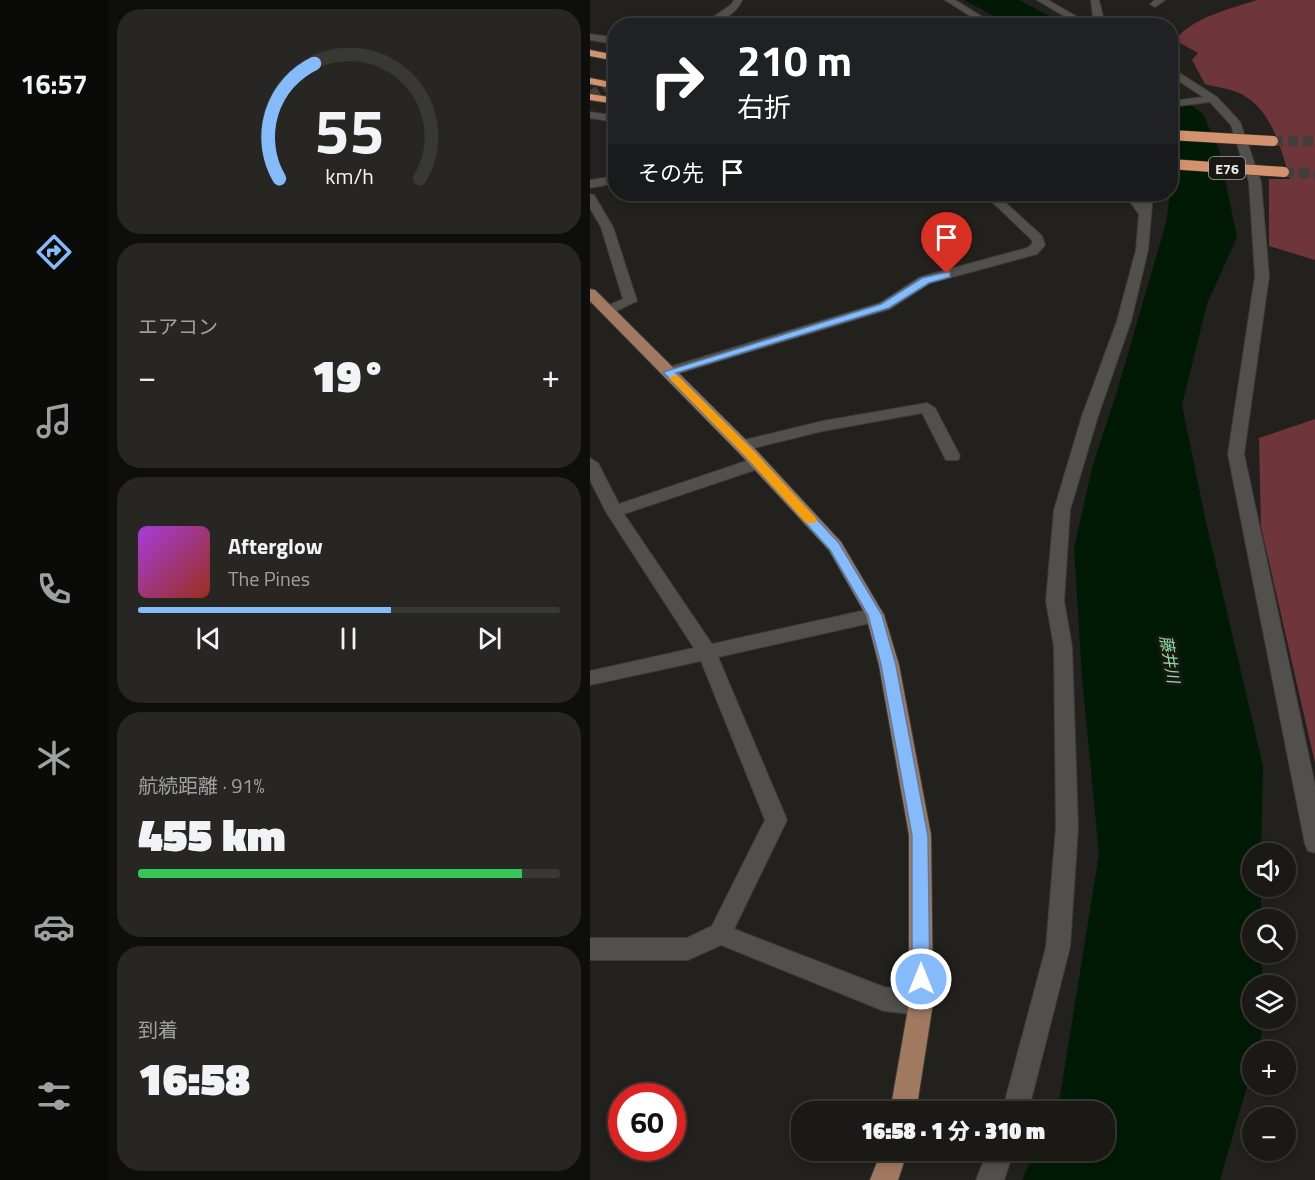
<!DOCTYPE html>
<html lang="ja">
<meta charset="utf-8">
<style>
:root{--surface:#1a1916;--page:#272623;--text:#f1f3f6;--muted:#9fa0a1;--line:#383835;--accent:#86bbfb}
body{margin:0;font-family:"Titillium Web","Noto Sans JP",sans-serif;background:var(--page);color:var(--text);height:100vh;display:flex;flex-direction:column;font-size:22px;white-space:nowrap}
*{box-sizing:border-box;margin:0}
p{font-size:20px;color:var(--muted)}
.icon{flex:none;width:33px;height:33px;fill:none;stroke:currentColor;stroke-width:2;stroke-linecap:round;stroke-linejoin:round}
.map{position:relative;flex:1;overflow:hidden}
.panel{display:flex;flex-direction:column;gap:9px;padding:9px;background:#0e0e0c;width:482px}
.panel>*{flex:none}
.top-card{position:absolute;left:18px;top:18px;width:570px;height:183px;border-radius:24px;box-shadow:0 3px 9px #0003,0 0 0 2px var(--line);background:#202124;color:#fff;overflow:hidden}
.tools{position:absolute;left:652px;top:843px;display:grid;gap:12px}
.tools a{display:grid;place-items:center;width:54px;height:54px;border-radius:50%;background:var(--surface);box-shadow:0 3px 9px #0003,0 0 0 2px var(--line);font-size:30px}
.speed{position:absolute;left:18px;top:1083px;display:flex;gap:12px;font-size:30px;font-weight:700;text-align:center}
.speed>*{display:grid;place-content:center;width:78px;height:78px;border-radius:50%;background:var(--surface);box-shadow:0 3px 9px #0003,0 0 0 2px var(--line);line-height:1}
.speed .limit{border:9px solid #d22;background:#fff;color:#111}
.pin{position:absolute;display:grid;place-items:center;width:51px;height:51px;color:#fff;margin:-62px -26px;border-radius:50% 50% 50% 0;rotate:-45deg;box-shadow:0 0 6px #0007}
.pin .icon{rotate:45deg}
.me{position:absolute;width:66px;margin:-33px;rotate:0deg;stroke-linejoin:round;filter:drop-shadow(0 0 4px #0008)}
.turn{display:flex;align-items:center;gap:21px;height:126px;padding:0 30px;font-size:27px}
.turn .icon{width:78px;height:78px;stroke-width:2.5}
.turn b{display:block;font-size:42px;line-height:51px}
.then{display:flex;align-items:center;height:57px;padding:0 30px;background:#0003;gap:12px;font-size:22px}
.big{font-size:45px;font-weight:800;line-height:1.1}
.panel .card{flex:1;display:flex;flex-direction:column;justify-content:center;gap:9px;min-width:0;padding:0 21px;border-radius:24px;background:var(--page)}
.panel .dial{align-items:center;gap:0}
.dial svg{height:156px;overflow:visible;fill:none;stroke:var(--line);stroke-width:7;stroke-linecap:round;text-anchor:middle}
.dial text{fill:var(--text);stroke:none}
.song{display:flex;align-items:center;gap:18px}
.cover{width:72px;height:72px;border-radius:9px;background:linear-gradient(135deg,hsl(280 70% 55%),hsl(10 70% 35%))}
.played{height:6px;border-radius:3px;background:linear-gradient(90deg,var(--accent) 60%,var(--line) 60%)}
.keys{display:flex;justify-content:space-around;direction:ltr}
.heat{display:flex;justify-content:space-between;align-items:center;font-size:33px;direction:ltr}
.charge{height:9px;border-radius:4px;background:linear-gradient(90deg,#34c759 91%,var(--line) 0)}
.trip{position:absolute;left:201px;top:1101px;width:324px;height:60px;border-radius:24px;background:var(--surface);box-shadow:0 3px 9px #0003,0 0 0 2px var(--line);font-weight:800;line-height:60px;text-align:center}
main{display:flex;flex:1;min-height:0}
.tabs{display:flex;flex-direction:column;width:108px;justify-content:space-around;align-items:center;background:#0a0a09;color:var(--muted)}
.tabs .icon{width:42px;height:42px}
.tabs .current{color:var(--accent)}
.tabs b{font-size:27px;color:var(--text)}
.map>svg:first-child{display:block}
.green{fill:#6e353b}
.water{fill:#001a06}
.lines{fill:none;stroke-linecap:round;stroke-linejoin:round}
.street-tunnel{stroke:#413f3b;stroke-width:10;stroke-dasharray:10 5;stroke-linecap:butt}
.highway-tunnel{stroke:#413f3b;stroke-width:10;stroke-dasharray:10 5;stroke-linecap:butt}
.street-casing{stroke:#3d3c39;stroke-width:2}
.secondary-casing{stroke:#3d3c39;stroke-width:2}
.primary-casing{stroke:#3d3c39;stroke-width:2}
.highway-casing{stroke:#3d3c39;stroke-width:2}
.street{fill:#52504c;fill-rule:evenodd}
.secondary{fill:#52504c;fill-rule:evenodd}
.primary{fill:#a17860;fill-rule:evenodd}
.highway{fill:#d5926e;fill-rule:evenodd}
.highway-bridge-casing{stroke:#3d3c39;stroke-width:11;stroke-linecap:butt}
.highway-bridge{stroke:#d5926e;stroke-width:10}
.route{fill:#86bbfb;stroke:#577aa3;stroke-width:1.5}
.slow{fill:#f59e0b}
.labels{text-anchor:middle;dominant-baseline:central;stroke-width:6;stroke-linejoin:round;paint-order:stroke}
.shield{fill:#1a1814;stroke:#adaba8;stroke-width:1.5}
.shield-label{font-size:14px;font-weight:bold;fill:#eceae8}
.water-label{font-size:16px;font-style:italic;fill:#8ee1a3;stroke:#1a1814}
</style>
<main>
<nav class="tabs">
<b>16:57</b>
<svg class="icon current" aria-label="directions" viewBox="0 0 24 24"><path d="M12 3l9 9-9 9-9-9zM9 14v-3h6M13 9l2 2-2 2"/></svg>
<svg class="icon" aria-label="music" viewBox="0 0 24 24"><path d="M9 18V5l10-2v13"/><circle cx="6" cy="18" r="3"/><circle cx="16" cy="16" r="3"/></svg>
<svg class="icon" aria-label="phone" viewBox="0 0 24 24"><path d="M5 4h4l2 5-3 2q2 4 5 5l2-3 5 2v4C11 20 4 13 5 4z"/></svg>
<svg class="icon" aria-label="climate" viewBox="0 0 24 24"><path d="M12 3v18M4 7l16 10M4 17L20 7"/></svg>
<svg class="icon" aria-label="car" viewBox="0 0 24 24"><path d="M5 17H2v-5l4-1 3-4h7l3 4 3 1v5h-3M9 17h6M6 11h13"/><circle cx="7" cy="17" r="2"/><circle cx="17" cy="17" r="2"/></svg>
<svg class="icon" aria-label="filters" viewBox="0 0 24 24"><path d="M4 7h16M4 17h16"/><circle cx="9" cy="7" r="2"/><circle cx="15" cy="17" r="2"/></svg>
</nav>
<section class="panel">
<div class="card dial"><svg viewBox="0 0 100 80">
<path d="M14 69A42 42 0 1 1 86 69"/>
<path d="M14 69A42 42 0 0 1 32 10" stroke="#86bbfb"/>
<text x="50" y="56" font-size="32" font-weight="700">55</text>
<text x="50" y="72" font-size="11">km/h</text>
</svg></div>
<div class="card"><p>エアコン</p>
<div class="heat"><a>−</a><b class="big">19°</b><a>+</a></div>
</div>
<div class="card">
<div class="song"><i class="cover"></i><div><b>Afterglow</b><p>The Pines</p></div></div>
<div class="played"></div>
<div class="keys"><svg class="icon" aria-label="previous" viewBox="0 0 24 24"><path d="M18 5L8 12l10 7zM5 5v14"/></svg><svg class="icon" aria-label="pause" viewBox="0 0 24 24"><path d="M8 5v14M16 5v14"/></svg><svg class="icon" aria-label="next" viewBox="0 0 24 24"><path d="M6 5l10 7-10 7zM19 5v14"/></svg></div>
</div>
<div class="card"><p>航続距離 · 91%</p><b class="big">455 km</b><div class="charge"></div></div>
<div class="card"><p>到着</p><b class="big">16:58</b></div>
</section>
<div class="map">
<svg width="726" height="1180" viewBox="0 0 726 1180">
<rect width="100%" height="100%" fill="#23211d"/>
<!-- green -->
<g class="green">
<path d="M667 0H725V260L679 246V179H700C690 147 682 107 647 92 637 88 625 87 615 84L602 60 608 53 585 40C605 16 638 10 667 0Z"/>
<polygon points="725,419 726,419 725,763 671,527 669,438"/>
</g>
<!-- water -->
<g class="water">
<polygon points="374,0 429,0 476,25 421,25"/>
<polygon points="581,90 613,114 629,150 647,237 617,304 592,405 616,522 673,766 671,853 663,854 663,886 671,887 671,919 663,920 663,952 672,953 672,985 663,986 663,1018 672,1019 672,1034 667,1051 663,1052 663,1066 630,1180 432,1180 445,1151 514,1150 514,1112 463,1111 470,1096 509,854 492,678 484,548 502,468 528,388 576,223 580,194"/>
</g>
<g class="lines">
<!-- street-tunnel -->
<polyline class="street-tunnel" points="0,96 26,80"/>
<!-- highway-tunnel -->
<g class="highway-tunnel">
<polyline points="683,141 726,141"/>
<polyline points="694,172 726,174"/>
</g>
<defs>
<g id="street">
<path d="M144 0H152C147 14 125 26 111 26L142 4Z"/>
<polygon points="355,0 365,0 407,26 396,26"/>
<polygon points="447,0 458,0 503,26 491,26"/>
<polygon points="501,0 509,0 513,17 518,26 509,26 503,17"/>
<polygon points="565,0 575,0 565,7 560,4"/>
<polygon points="0,34 26,38 26,44 0,40"/>
<polygon points="580,67 627,97 650,122 671,182 679,276 654,454 726,790 726,853 718,851 715,844 638,454 665,276 659,182 641,125 619,101 580,75"/>
<polygon points="0,112 26,116 26,122 0,118"/>
<polygon points="26,176 26,183 0,188 0,180"/>
<polygon points="0,194 4,195 23,227 47,301 18,315 13,314 11,311 13,308 33,299 11,227 0,208"/>
<polygon points="394,194 406,194 452,236 455,245 447,254 340,283 300,309 83,375 78,376 71,372 73,369 290,303 330,277 437,248 442,244 442,240"/>
<polygon points="534,194 546,194 551,199 551,194 563,194 558,250 541,321 508,416 480,510 474,601 482,647 488,828 480,947 438,1112 412,1112 456,947 466,828 464,647 456,601 464,510 492,416 527,321 546,250 549,214"/>
<polygon points="337,403 345,408 370,456 368,460 356,460 332,413 233,431 152,451 144,446 146,442 233,421"/>
<polygon points="0,458 8,463 29,504 162,459 174,459 176,463 174,467 34,514 122,644 285,608 291,610 294,615 291,620 285,622 128,657 197,820 144,929 294,987 331,991 340,995 343,1003 340,1011 331,1015 294,1011 131,945 98,960 0,960 0,938 97,938 122,926 175,820 111,661 0,685 0,671 104,648 16,512 0,480"/>
<polygon points="398,1150 424,1150 414,1180 386,1180"/>
</g>
<polygon id="secondary" points="623,96 627,97 627,101 580,107 580,101"/>
<g id="primary">
<polygon points="0,289 5,290 166,450 251,542 294,615 309,665 341,835 343,1003 326,1112 300,1112 319,1003 319,835 289,665 276,615 239,550 154,458 0,301"/>
<polygon points="292,1150 318,1150 308,1180 280,1180"/>
</g>
<g id="highway">
<polygon points="0,50 26,55 26,61 0,56"/>
<polygon points="0,78 26,83 26,89 0,84"/>
<polygon points="0,94 26,98 26,104 0,100"/>
</g>
</defs>
<!-- street casing -->
<use href="#street" class="street-casing"/>
<!-- secondary casing -->
<use href="#secondary" class="secondary-casing"/>
<!-- primary casing -->
<use href="#primary" class="primary-casing"/>
<!-- highway casing -->
<use href="#highway" class="highway-casing"/>
<!-- street -->
<use href="#street" class="street"/>
<!-- secondary -->
<use href="#secondary" class="secondary"/>
<!-- primary -->
<use href="#primary" class="primary"/>
<!-- highway -->
<use href="#highway" class="highway"/>
<defs>
<g id="highway-bridge">
<polyline points="580,135 683,141"/>
<polyline points="580,164 694,172"/>
</g>
</defs>
<!-- highway-bridge casing -->
<use href="#highway-bridge" class="highway-bridge-casing"/>
<!-- highway-bridge -->
<use href="#highway-bridge" class="highway-bridge"/>
</g>
<!-- route -->
<polygon class="route" points="357,272 360,272 360,277 339,283 299,308 86,373 164,451 249,543 292,615 306,665 338,836 340,979 337,985 331,988 324,985 322,979 322,836 291,665 278,615 240,550 156,457 73,372 291,304 332,278"/>
<!-- slow -->
<polygon class="slow" points="84,375 88,376 164,451 225,517 227,520 225,523 216,523 156,457 81,380 79,378"/>
<g class="labels">
<!-- shield labels -->
<rect class="shield" x="619" y="157" width="36" height="22" rx="4.5"/>
<g class="shield-label">
<text x="637" y="168">E76</text>
</g>
<!-- water labels -->
<g class="water-label">
<text transform="translate(580 659) rotate(80)">藤井川</text>
</g>
</g>
</svg>
<div class="tools">
<a><svg class="icon" aria-label="sound" viewBox="0 0 24 24"><path d="M4 9h4l5-4v14l-5-4H4zM17 9q2 3 0 6"/></svg></a>
<a><svg class="icon" aria-label="search" viewBox="0 0 24 24"><circle cx="10" cy="10" r="6"/><path d="M15 15l6 6"/></svg></a>
<a><svg class="icon" aria-label="layers" viewBox="0 0 24 24"><path d="M12 4l9 5-9 5-9-5zM3 14l9 5 9-5"/></svg></a>
<a>+</a>
<a>−</a>
</div>
<div class="speed"><div class="limit">60</div></div>
<div class="pin" style="left:357px;top:274px;background:#d93025"><svg class="icon" aria-label="arrive" viewBox="0 0 24 24"><path d="M6 21V4h12l-3 4 3 4H6"/></svg></div>
<svg class="me" style="left:331px;top:979px" viewBox="-20 -20 40 40"><circle r="17" fill="#86bbfb" stroke="#fff" stroke-width="3"/><path d="M0-11L8 9 0 5-8 9z" fill="#fff"/></svg>
<div class="trip">16:58 · 1 分 · 310 m</div>
<div class="top-card">
<div class="turn"><svg class="icon" aria-label="right" viewBox="0 0 24 24"><path d="M7 20v-9h11M14 6l5 5-5 5"/></svg><div><b>210 m</b>右折</div></div>
<div class="then">その先<svg class="icon" aria-label="arrive" viewBox="0 0 24 24"><path d="M6 21V4h12l-3 4 3 4H6"/></svg></div>
</div>
</div>
</main>
